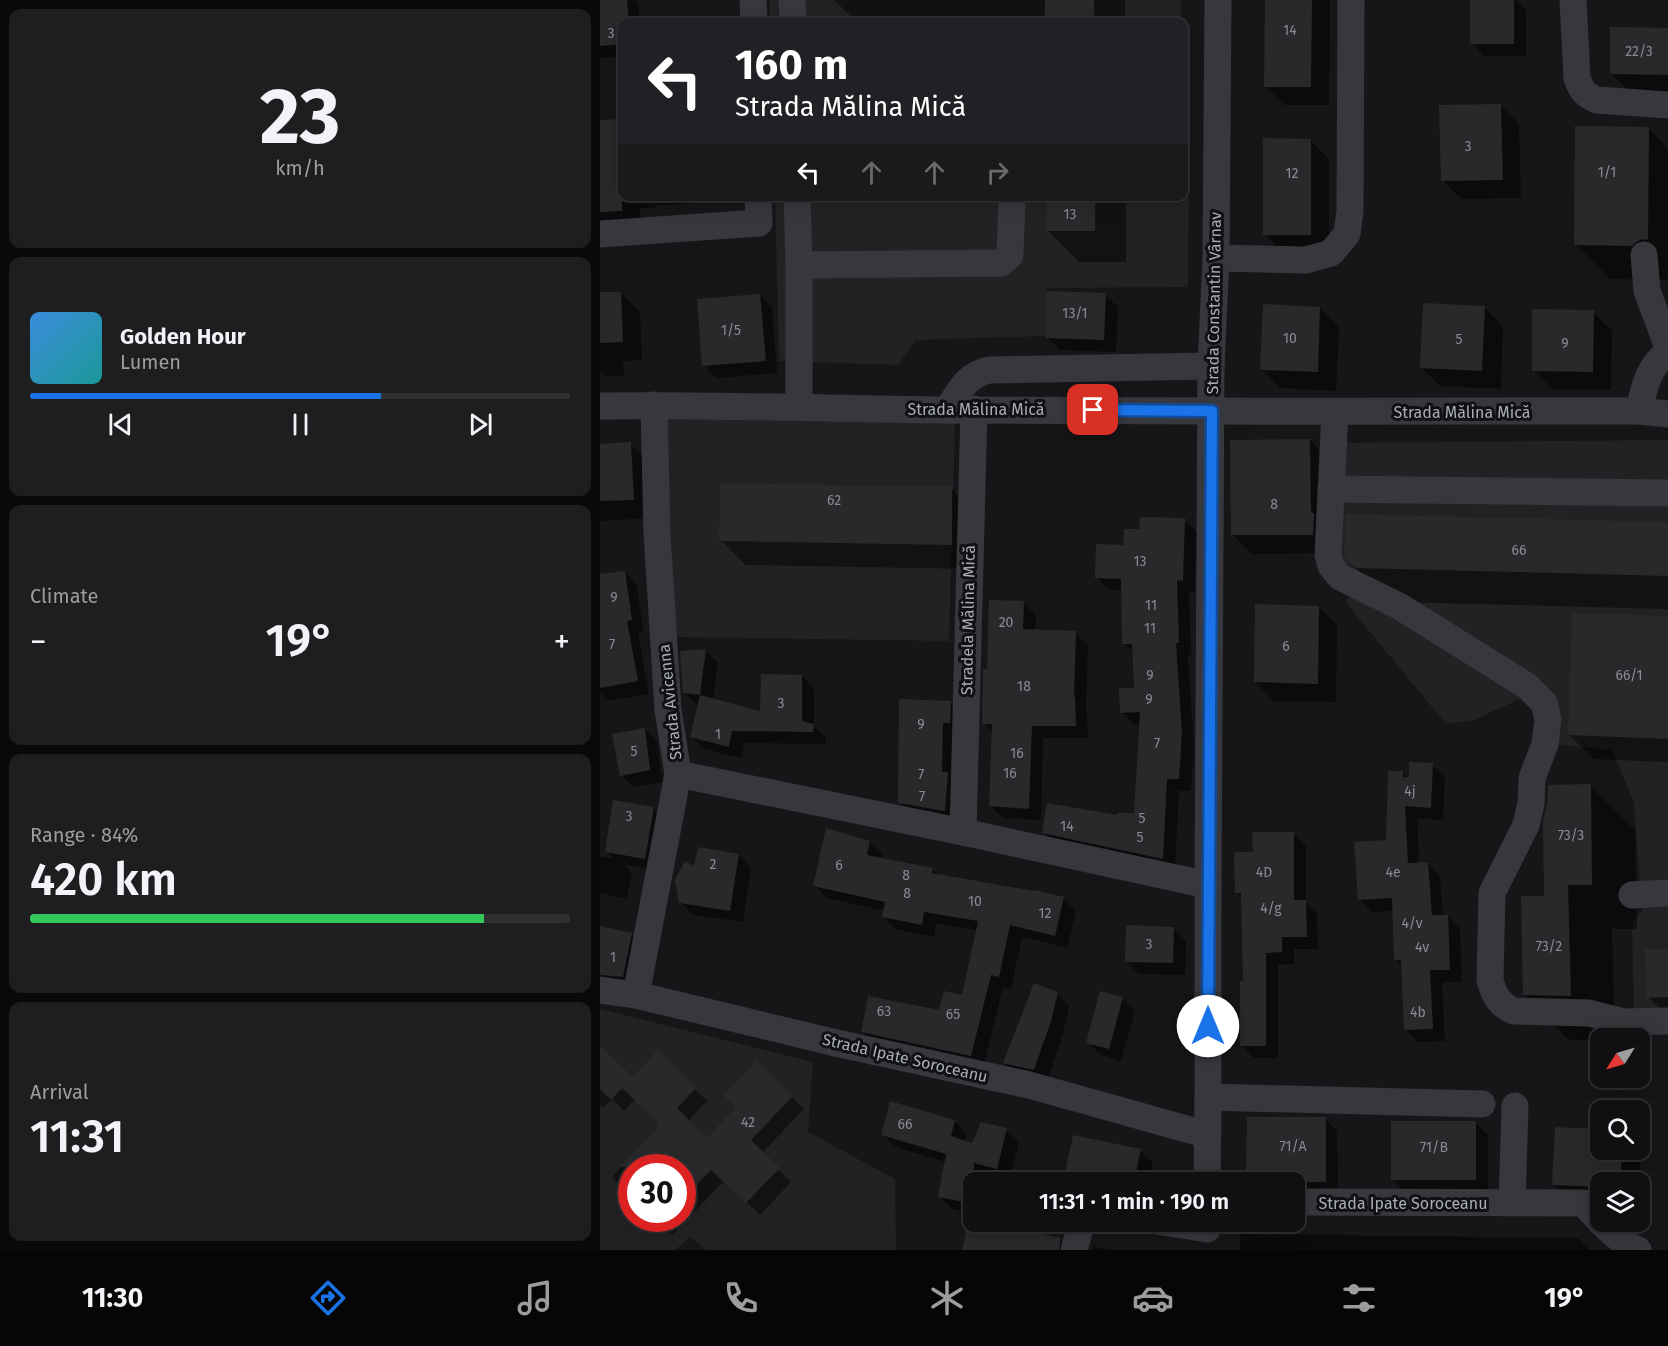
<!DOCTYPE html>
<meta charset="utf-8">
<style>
:root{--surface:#101012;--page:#1e1e20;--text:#f1f3f6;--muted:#9c9d9f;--line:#303032;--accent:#1a73e8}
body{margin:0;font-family:"Fira Sans",sans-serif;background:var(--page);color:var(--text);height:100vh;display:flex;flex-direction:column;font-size:22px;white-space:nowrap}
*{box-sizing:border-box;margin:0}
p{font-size:20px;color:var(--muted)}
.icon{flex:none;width:33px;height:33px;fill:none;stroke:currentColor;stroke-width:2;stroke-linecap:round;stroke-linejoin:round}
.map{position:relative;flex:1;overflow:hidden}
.panel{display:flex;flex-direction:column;gap:9px;padding:9px;background:#09090a;width:600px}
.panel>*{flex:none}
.banner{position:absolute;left:18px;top:18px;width:570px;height:183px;border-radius:12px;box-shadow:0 3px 15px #0003,0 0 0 2px var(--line);background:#202124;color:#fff;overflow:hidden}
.needle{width:39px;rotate:233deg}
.buttons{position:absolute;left:990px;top:1028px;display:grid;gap:12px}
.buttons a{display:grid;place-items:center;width:60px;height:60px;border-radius:12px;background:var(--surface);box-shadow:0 3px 15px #0003,0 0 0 2px var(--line);font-size:30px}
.speed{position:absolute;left:18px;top:1154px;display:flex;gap:12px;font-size:30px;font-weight:700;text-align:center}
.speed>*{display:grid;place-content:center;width:78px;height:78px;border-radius:50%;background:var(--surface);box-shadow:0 3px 15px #0003,0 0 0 2px var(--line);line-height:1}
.speed .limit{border:9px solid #d22;background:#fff;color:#111}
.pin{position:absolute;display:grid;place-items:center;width:51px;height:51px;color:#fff;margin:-26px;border-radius:12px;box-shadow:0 3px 9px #0006}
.me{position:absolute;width:66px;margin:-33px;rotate:0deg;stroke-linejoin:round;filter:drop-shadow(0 0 4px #0008)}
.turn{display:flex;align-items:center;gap:21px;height:126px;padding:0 18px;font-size:27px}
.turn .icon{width:78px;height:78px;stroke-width:2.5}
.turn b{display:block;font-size:42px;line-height:51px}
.lanes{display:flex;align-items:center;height:57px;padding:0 18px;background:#0003;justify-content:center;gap:30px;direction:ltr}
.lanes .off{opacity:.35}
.big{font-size:45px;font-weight:600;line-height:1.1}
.panel .card{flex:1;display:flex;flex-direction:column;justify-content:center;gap:9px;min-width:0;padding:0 21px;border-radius:12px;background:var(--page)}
.panel .dial{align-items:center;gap:0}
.dial b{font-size:78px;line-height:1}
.song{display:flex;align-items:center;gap:18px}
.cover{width:72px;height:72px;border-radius:9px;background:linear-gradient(135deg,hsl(210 70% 55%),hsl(180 70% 35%))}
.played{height:6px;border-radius:3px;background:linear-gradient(90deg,var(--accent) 65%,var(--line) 65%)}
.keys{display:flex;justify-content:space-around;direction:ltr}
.heat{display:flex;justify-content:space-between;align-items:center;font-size:33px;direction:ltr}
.charge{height:9px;border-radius:4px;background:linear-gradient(90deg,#34c759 84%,var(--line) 0)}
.trip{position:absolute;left:363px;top:1172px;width:342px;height:60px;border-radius:12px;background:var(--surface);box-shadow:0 3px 15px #0003,0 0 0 2px var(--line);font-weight:600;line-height:60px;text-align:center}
.menu{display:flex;height:96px;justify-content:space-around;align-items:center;background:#060607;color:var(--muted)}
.menu .icon{width:42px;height:42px}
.menu .active{color:var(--accent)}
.menu b{font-size:27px;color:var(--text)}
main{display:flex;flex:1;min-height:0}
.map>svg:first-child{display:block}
.built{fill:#222225;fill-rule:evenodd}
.shadow{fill:#0007}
.building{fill:#29292c}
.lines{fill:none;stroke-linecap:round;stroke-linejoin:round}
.minor{stroke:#37383d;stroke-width:27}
.route-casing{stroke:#114b97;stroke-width:15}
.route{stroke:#1a73e8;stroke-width:10}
.labels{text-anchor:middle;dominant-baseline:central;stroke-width:6;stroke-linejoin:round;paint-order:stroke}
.number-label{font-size:14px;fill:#888b94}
.street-label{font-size:16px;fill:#a8adb8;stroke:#111113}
</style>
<main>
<section class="panel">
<div class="card dial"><b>23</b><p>km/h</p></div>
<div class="card">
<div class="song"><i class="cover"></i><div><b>Golden Hour</b><p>Lumen</p></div></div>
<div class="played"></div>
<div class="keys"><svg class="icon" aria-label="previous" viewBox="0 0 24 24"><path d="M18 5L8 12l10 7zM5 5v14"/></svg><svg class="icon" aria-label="pause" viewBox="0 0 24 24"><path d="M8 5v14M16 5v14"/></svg><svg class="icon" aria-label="next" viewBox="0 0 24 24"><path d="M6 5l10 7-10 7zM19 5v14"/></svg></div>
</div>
<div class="card"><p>Climate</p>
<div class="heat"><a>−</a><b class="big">19°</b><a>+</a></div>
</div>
<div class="card"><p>Range · 84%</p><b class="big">420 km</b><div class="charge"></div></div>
<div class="card"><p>Arrival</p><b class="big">11:31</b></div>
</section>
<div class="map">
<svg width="1068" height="1250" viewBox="0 0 1068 1250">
<rect width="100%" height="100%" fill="#161618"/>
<!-- built -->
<g class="built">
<rect x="170" y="0" width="411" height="22"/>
<polygon points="584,58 590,58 588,287 447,288 446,336 316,340 298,365 179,361 175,197 584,196"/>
<polygon points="66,417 355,421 349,641 75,637"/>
<polygon points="1068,440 1068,1016 1034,1017 1032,923 1042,911 1034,803 1012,750 951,744 926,696 874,720 846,724 746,603 750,593 735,543 740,443"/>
<path d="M0 1009 213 1062 208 1132 295 1179 296 1250H106L90 1237 75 1250H0ZM32 1167H82V1218H32Z"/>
</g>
<!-- shadow -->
<g class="shadow">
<polygon points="0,0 36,0 38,2 40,22 22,22 22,57 0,58"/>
<polygon points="234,0 525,0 525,22 446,22 446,20 257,22"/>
<polygon points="666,0 730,0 729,105 684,105 665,86"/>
<polygon points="872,0 916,0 926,10 926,56 884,56 872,43"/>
<polygon points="1068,29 1068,119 1056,118 1011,74"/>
<polygon points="900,105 919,124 921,198 861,199 843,180"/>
<polygon points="22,121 22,196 138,196 139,202 55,205 55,208 40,208 41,223 0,224 0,122"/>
<polygon points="1048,128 1068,149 1068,278 1066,280 1010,279 975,244"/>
<polygon points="710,140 729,159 729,253 683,253 665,234"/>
<polygon points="447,196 526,196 526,262 479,262 447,230"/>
<polygon points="21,293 40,312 42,360 23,361 24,376 5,376 0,371 0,294"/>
<polygon points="160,295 172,308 177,373 116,378 104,365"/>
<polygon points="505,295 518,307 516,352 460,350 447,337"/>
<polygon points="884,307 903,326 901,389 840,386 822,368"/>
<polygon points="720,308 739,327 736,391 680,388 661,369"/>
<polygon points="993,312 1012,331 1011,390 952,389 933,370"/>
<polygon points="710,440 728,459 731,553 651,554 633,535"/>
<polygon points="30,444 49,462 52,518 0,521 0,445"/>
<polygon points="352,489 376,514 376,569 145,565 121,540"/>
<polygon points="585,520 597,532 595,592 589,592 591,655 588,655 594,747 591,791 579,791 575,871 456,845 444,832 518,817 536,815 540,725 534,725 522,712 536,689 534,653 524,643 523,590 509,590 497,577 541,531"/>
<polygon points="1068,524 1068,609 794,602 786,598 751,563"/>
<polygon points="25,572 37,585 43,632 38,633 49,694 8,701 0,693 0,575"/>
<polygon points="423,602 436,615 435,631 475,633 488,645 486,709 487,711 488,738 443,738 441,820 403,818 390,805 393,733 383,723 389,670"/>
<polygon points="719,607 737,626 736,702 674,701 655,682"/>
<polygon points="1068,617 1068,762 994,759 969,735"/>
<polygon points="106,651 118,663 113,700 162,712 202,676 214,689 214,726 226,738 225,744 144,743 141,758 104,749 91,736 99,705 97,705 84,692"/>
<polygon points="350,703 363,715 357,823 312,815 299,802"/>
<polygon points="45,729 57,742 62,782 34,787 21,775"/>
<polygon points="832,765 845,777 843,820 817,818 819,864 828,863 840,876 843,916 848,916 860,929 862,982 842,982 845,1041 818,1042 805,1029 802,966 796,959 794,911 772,912 760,900 787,841 802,772 810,780"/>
<polygon points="990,785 1035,830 1037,929 1012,929 1015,1038 1000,1038 1000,1040 969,1040 924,995 946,898"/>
<polygon points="53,809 66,821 58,870 24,865 32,873 27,899 0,893 0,856 14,859 7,851"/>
<polygon points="694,834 706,846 706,903 717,914 718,949 694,949 694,964 678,965 678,1058 654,1058 642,1046 644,982 643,898 636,892 654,854"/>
<polygon points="269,842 282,854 281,859 332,869 339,875 464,899 476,911 467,948 422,937 411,989 403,987 383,1068 275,1044 262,1032 340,1012 363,997 378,931 336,923 334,937 296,929 283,917 285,911 227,898 215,886"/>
<polygon points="139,855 151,868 143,922 93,915 80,902 95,868"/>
<polygon points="0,928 31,934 44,947 35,989 0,990"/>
<polygon points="573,928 586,941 585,975 539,974 526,961"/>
<polygon points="1068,950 1068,1016 1067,1016 1048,997"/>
<polygon points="457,993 469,1006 463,1034 447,1082 417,1075 405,1063"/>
<polygon points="522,999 535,1011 521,1061 501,1055 488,1043"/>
<polygon points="0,1048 33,1079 58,1053 107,1101 88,1121 107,1140 138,1108 157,1062 204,1109 162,1153 191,1182 160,1215 124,1181 72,1235 55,1218 82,1218 82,1167 32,1167 32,1196 12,1177 62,1125 36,1099 24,1111 12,1099 3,1108 0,1105"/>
<polygon points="725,1119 737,1131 738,1194 694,1194 694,1182 649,1182"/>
<polygon points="354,1121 367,1134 364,1142 373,1145 406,1130 419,1142 409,1182 374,1182 374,1221 436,1221 440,1225 438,1234 460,1239 471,1250 363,1250 371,1213 352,1209 340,1197 346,1162 295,1147 283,1135"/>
<polygon points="875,1122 888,1135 888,1192 805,1192 793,1180"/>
<polygon points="956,1129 1000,1130 1000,1149 1040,1149 1039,1182 1000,1182 1000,1204 973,1203 954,1184"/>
<polygon points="540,1151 553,1163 549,1182 467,1182"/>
<polygon points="640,1234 978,1238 990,1250 640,1250"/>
<polygon points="493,1246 509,1250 492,1250"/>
</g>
<!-- building -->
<g class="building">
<polygon points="0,0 27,0 29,22 22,22 22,44 0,46"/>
<rect x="445" y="0" width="49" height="22"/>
<polygon points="665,0 712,0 711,87 664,87"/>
<rect x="870" y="0" width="44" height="44"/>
<polygon points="1010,27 1068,28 1068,75 1010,74"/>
<polygon points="901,104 903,180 841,181 839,105"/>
<polygon points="22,119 22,211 0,212 0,120"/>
<polygon points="975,126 1049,127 1048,240 1042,239 1036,242 1032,246 974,245"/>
<polygon points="663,138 711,139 711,235 663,235"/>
<rect x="446" y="196" width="49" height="35"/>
<polygon points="447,291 506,293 504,340 446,338"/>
<polygon points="0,292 21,292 23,342 0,343"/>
<polygon points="160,294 166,361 102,366 97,299"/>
<polygon points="823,303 885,306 882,371 820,368"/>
<polygon points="663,304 720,307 718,372 660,370"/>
<polygon points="932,309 994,310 993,372 932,371"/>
<polygon points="710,439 711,513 714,513 713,535 631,535 630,440"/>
<polygon points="31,442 34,500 0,501 0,444"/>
<polygon points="120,483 352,487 352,545 119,541"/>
<polygon points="746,514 1068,522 1068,576 758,568 750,564 745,559 744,553"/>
<polygon points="540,517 585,518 583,581 577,580 579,643 576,643 582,733 579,779 567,779 563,859 442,833 447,803 517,815 517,813 534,813 540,712 520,713 519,688 534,688 532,644 522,644 521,579 495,578 496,544 523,545 524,529 539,529"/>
<polygon points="25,571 32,620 27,621 38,681 0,688 0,574"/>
<polygon points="389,600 424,601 423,629 476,631 474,697 475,697 476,726 432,726 429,809 389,806 392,724 382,724 383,669 387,669"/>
<polygon points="655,604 719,606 718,684 654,682"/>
<polygon points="972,613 1068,616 1068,739 968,735"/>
<polygon points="106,649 100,695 83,693 80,651"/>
<polygon points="161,674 202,675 202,721 214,724 213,732 132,731 129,747 90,737 100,695 160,711"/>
<polygon points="299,699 351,701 350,723 343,723 342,772 348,772 345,811 298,803"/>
<polygon points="45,728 50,770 20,776 12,734"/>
<polygon points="809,762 833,763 831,808 805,806 808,863 828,862 832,915 848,915 850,970 830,970 833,1029 804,1030 801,960 794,960 792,898 758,900 754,842 786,840 788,771 803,771 803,777 809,777"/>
<polygon points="991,784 992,885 968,885 971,996 923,995 921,896 944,896 943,821 947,805 948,785"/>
<polygon points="13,800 54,807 45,859 5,852"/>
<polygon points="226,828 270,841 267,855 333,868 332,873 434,891 434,890 464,897 455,936 410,925 399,977 391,975 371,1056 261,1032 268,996 339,1010 344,991 362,995 378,921 324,912 322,925 282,917 285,902 213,886"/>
<polygon points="652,832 694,832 694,900 706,900 707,937 682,937 682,952 666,953 666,1046 640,1046 640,981 643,981 641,893 635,893 634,852 653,852"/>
<polygon points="98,847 139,854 130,911 79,903 75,880 85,861 94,866"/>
<polygon points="526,925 574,927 573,963 525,962"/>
<polygon points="0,926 32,933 23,977 0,975"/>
<polygon points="1045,949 1068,949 1068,997 1047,998"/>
<polygon points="434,983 458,992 451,1021 434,1070 403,1063"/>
<polygon points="500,991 523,997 509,1049 486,1043"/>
<polygon points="0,1046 33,1077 11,1100 0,1089"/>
<polygon points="58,1050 96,1088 77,1108 107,1138 136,1107 123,1095 157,1060 193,1096 151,1140 180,1168 146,1203 111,1170 82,1199 82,1167 20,1167 60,1125 22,1088"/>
<polygon points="290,1101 355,1120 351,1136 372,1143 381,1122 407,1128 397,1169 374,1163 374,1204 338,1197 346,1154 281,1135"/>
<polygon points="647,1117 726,1117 726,1182 646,1182"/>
<rect x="791" y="1121" width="85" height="59"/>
<polygon points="955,1127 1000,1129 1000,1149 1022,1149 1020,1182 1000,1182 1000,1187 952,1185"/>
<polygon points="473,1135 541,1149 534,1182 463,1182"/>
<polygon points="368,1221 426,1221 424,1230 461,1238 459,1250 362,1250"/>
</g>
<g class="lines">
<!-- minor -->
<g class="minor">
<polyline points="153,0 154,22"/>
<polyline points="192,0 193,22"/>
<path d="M973 0 977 78C981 90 985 95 997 100L1068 105"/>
<polyline points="197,196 199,265 199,407"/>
<polyline points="0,234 159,223 158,196"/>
<polyline points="1044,255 1047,291 1068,347"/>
<polyline points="616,258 706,260 731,253 747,234 750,211 751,0"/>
<polyline points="199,265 401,263 410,255 412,196"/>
<path d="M0 406C115 404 230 409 345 410 576 411 808 412 1039 411L1068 414"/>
<path d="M347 410C359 392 366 375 389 370L611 366"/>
<path d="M1039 411C1044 388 1048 366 1068 352"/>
<path d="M735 412 728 555 731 566 740 577 799 606 927 686 944 703 948 719 945 744 932 778 931 804 926 825 892 893 890 980C894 995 899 1005 914 1011L989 1013 1024 1022 1068 1021"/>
<polyline points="731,489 1068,493"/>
<polyline points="78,774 363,832 608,885"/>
<polyline points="363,832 374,409"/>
<polyline points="1032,895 1068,893"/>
<polyline points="0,990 36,995 236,1043 429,1085 608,1135"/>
<polyline points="36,995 78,774 68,710 57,533 54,405"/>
<polyline points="608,1097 882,1104"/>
<polyline points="607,1182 608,1097 608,885 611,366 616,258 618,0"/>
<path d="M694 1202 983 1203C999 1220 1016 1240 1038 1250"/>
<polyline points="912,1203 915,1106"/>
<polyline points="557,1221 607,1229"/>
<polyline points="474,1250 482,1221"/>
</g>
</g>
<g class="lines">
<defs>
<polyline id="route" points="493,410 612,411 608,1026"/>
</defs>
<!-- route casing -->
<use href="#route" class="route-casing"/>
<!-- route -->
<use href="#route" class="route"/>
</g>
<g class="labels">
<!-- number labels -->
<g class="number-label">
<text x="690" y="30">14</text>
<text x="11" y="33">3</text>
<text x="1039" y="51">22/3</text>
<text x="868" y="146">3</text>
<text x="1007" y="172">1/1</text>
<text x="692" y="173">12</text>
<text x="470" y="214">13</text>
<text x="475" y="313">13/1</text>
<text x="131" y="330">1/5</text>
<text x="690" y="338">10</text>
<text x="859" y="339">5</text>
<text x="965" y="343">9</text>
<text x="234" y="500">62</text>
<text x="674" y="504">8</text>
<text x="919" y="550">66</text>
<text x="540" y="561">13</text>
<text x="14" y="597">9</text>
<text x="551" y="605">11</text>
<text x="406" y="622">20</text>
<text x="550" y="628">11</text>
<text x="12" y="644">7</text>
<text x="686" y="646">6</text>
<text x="550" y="675">9</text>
<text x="1029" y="675">66/1</text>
<text x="424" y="686">18</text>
<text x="549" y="699">9</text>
<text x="181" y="703">3</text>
<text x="321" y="724">9</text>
<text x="118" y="734">1</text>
<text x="557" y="743">7</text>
<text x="34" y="751">5</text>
<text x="417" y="753">16</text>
<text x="410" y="773">16</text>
<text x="321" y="774">7</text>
<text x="810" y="791">4j</text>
<text x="322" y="796">7</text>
<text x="29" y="816">3</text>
<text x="542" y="818">5</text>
<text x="467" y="826">14</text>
<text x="971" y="835">73/3</text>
<text x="540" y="837">5</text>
<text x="113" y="864">2</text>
<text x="239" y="865">6</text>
<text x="664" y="872">4D</text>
<text x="793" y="872">4e</text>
<text x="306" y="875">8</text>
<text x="307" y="893">8</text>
<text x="375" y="901">10</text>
<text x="671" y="908">4/g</text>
<text x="445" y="913">12</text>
<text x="812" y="923">4/v</text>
<text x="549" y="944">3</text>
<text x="949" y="946">73/2</text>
<text x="822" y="947">4v</text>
<text x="13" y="957">1</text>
<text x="284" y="1011">63</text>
<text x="818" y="1012">4b</text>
<text x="353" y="1014">65</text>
<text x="148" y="1122">42</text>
<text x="305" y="1124">66</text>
<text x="693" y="1146">71/A</text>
<text x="834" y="1147">71/B</text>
</g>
<!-- street labels -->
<g class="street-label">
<text transform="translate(614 303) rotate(-89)">Strada Constantin Vârnav</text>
<text x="376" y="409">Strada Mălina Mică</text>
<text x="862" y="412">Strada Mălina Mică</text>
<text transform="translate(368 620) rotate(-89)">Stradela Mălina Mică</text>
<text transform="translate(70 702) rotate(-96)">Strada Avicenna</text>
<text transform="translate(305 1058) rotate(13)">Strada Ipate Soroceanu</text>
<text x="803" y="1203">Strada Ipate Soroceanu</text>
</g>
</g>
</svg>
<div class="buttons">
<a><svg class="needle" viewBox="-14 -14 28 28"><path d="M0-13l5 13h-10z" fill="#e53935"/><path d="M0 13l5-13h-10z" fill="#9c9d9f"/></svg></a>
<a><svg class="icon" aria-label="search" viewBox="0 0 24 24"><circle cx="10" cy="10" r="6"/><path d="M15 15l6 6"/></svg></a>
<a><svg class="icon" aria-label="layers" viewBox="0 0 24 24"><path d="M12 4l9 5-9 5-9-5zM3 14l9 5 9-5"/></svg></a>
</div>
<div class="speed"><div class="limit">30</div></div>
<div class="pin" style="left:493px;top:410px;background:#d93025"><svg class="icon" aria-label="arrive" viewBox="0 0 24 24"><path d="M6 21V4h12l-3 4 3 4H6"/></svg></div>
<svg class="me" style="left:608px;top:1026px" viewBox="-20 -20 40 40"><circle r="19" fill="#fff"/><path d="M0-13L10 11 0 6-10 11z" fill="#1a73e8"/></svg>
<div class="trip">11:31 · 1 min · 190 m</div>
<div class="banner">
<div class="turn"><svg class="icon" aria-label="left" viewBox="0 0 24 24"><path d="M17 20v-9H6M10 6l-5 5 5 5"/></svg><div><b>160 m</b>Strada Mălina Mică</div></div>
<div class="lanes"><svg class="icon" aria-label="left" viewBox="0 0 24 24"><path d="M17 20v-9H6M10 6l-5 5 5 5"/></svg><svg class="icon off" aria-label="ahead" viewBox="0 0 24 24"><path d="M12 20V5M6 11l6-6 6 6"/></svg><svg class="icon off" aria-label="ahead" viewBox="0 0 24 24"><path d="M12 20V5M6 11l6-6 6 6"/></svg><svg class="icon off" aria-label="right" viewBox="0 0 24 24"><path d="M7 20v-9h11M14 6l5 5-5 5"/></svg></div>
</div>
</div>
</main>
<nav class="menu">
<b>11:30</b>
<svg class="icon active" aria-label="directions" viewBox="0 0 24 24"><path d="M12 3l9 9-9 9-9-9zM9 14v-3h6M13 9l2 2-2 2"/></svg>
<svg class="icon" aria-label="music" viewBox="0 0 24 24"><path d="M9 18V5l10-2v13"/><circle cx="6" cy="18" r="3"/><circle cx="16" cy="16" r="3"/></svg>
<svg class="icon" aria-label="phone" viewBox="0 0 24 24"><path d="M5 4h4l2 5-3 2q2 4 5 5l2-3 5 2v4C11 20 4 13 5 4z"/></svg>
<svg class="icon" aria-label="climate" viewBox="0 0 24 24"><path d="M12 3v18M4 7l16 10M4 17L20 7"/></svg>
<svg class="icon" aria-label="car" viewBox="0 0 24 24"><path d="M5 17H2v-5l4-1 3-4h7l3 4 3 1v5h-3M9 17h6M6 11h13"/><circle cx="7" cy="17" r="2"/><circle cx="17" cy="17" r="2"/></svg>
<svg class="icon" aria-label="filters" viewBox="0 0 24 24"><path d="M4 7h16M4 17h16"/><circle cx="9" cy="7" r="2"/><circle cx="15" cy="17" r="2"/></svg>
<b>19°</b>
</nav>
